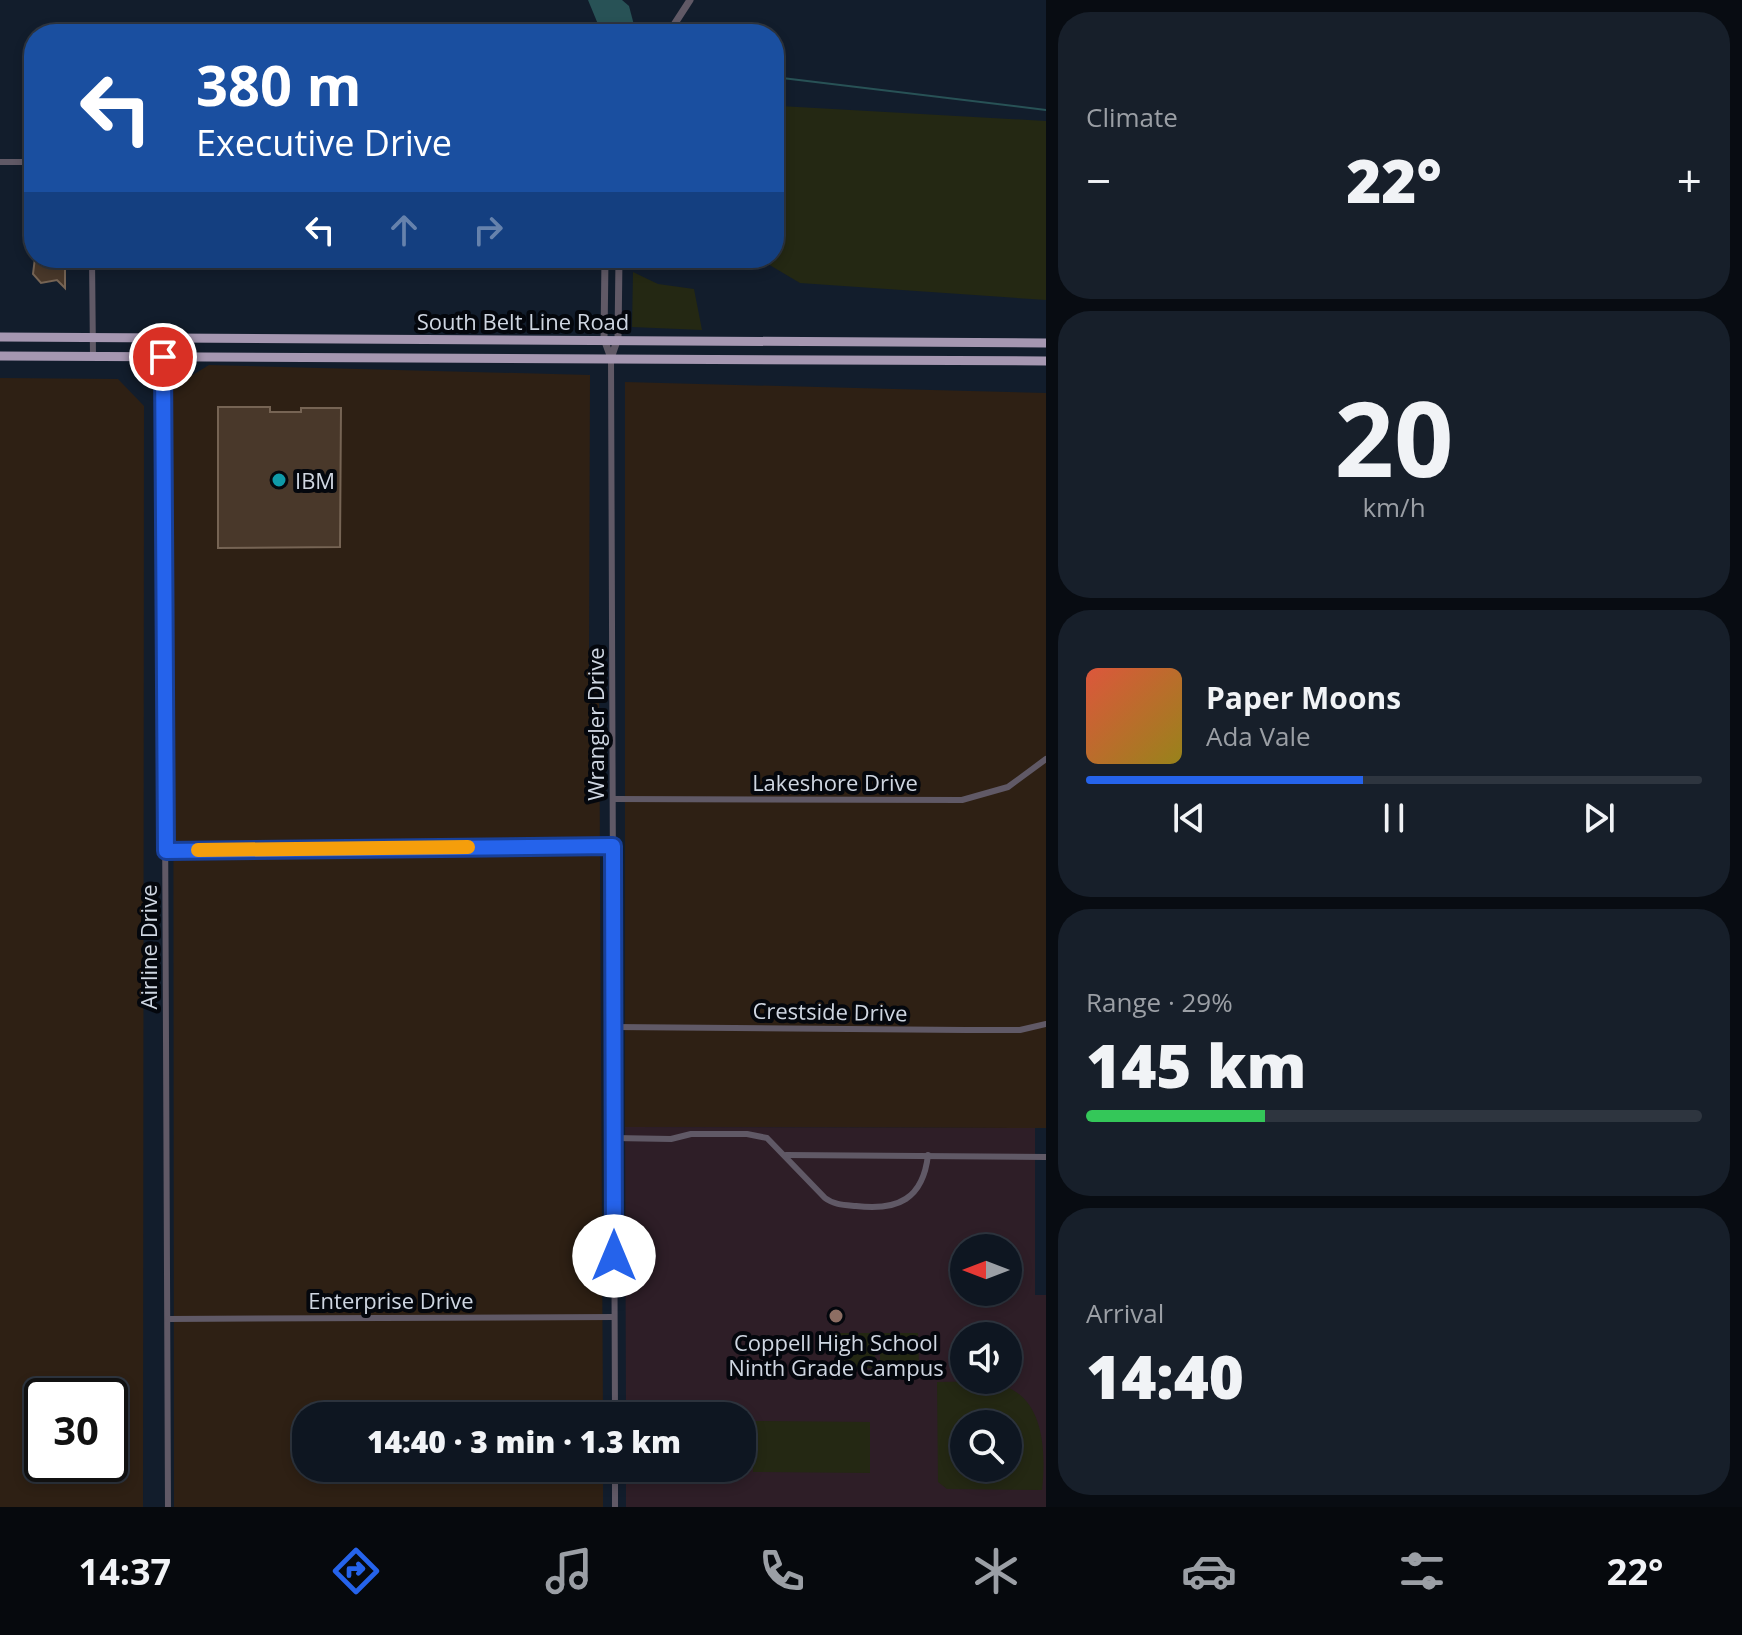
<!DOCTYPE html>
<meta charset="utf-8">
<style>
:root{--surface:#0e1621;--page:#171f2a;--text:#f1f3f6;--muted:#9b9fa5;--line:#2e353f;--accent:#2563eb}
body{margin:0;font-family:"Open Sans",sans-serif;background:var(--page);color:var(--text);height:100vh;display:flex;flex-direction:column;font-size:30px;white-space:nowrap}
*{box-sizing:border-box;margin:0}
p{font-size:26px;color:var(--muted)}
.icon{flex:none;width:44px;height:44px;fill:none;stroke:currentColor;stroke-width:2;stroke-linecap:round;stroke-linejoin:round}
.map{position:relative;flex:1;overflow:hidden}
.panel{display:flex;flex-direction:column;gap:12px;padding:12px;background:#080c12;width:696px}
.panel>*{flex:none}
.guide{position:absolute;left:24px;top:24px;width:760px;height:244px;border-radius:32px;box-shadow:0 4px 12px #0003,0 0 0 2px var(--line);background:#1a4fa0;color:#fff;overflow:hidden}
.needle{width:52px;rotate:270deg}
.tools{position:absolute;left:950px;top:1234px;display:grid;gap:16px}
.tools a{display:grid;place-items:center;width:72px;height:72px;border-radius:50%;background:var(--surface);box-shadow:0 4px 12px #0003,0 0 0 2px var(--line);font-size:40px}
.speed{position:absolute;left:24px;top:1378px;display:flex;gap:16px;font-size:40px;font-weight:700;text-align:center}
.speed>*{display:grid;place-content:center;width:104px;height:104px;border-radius:50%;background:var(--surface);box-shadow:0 4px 12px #0003,0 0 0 2px var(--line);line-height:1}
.speed .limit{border:4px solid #111;border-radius:12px;background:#fff;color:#111}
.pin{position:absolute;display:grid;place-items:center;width:68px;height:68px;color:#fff;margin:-34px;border:4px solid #fff;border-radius:50%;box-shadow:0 2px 8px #0007}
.me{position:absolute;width:88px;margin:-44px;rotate:0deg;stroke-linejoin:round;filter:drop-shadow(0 0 6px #0008)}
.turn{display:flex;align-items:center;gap:28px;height:168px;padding:0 40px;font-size:36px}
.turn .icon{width:104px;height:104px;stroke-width:2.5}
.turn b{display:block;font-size:56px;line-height:68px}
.lanes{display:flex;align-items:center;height:76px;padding:0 40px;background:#0003;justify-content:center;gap:40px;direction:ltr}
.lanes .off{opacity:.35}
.big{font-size:60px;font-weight:800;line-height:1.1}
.panel .widget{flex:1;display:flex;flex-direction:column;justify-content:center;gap:12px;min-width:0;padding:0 28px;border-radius:32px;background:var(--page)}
.panel .dial{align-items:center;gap:0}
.dial b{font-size:104px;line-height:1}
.song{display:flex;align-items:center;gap:24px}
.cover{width:96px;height:96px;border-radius:12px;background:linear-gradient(135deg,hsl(10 70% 55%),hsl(50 70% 35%))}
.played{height:8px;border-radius:4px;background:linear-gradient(90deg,var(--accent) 45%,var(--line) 45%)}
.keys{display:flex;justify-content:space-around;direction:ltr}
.heat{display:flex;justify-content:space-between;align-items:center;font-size:44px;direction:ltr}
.charge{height:12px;border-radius:6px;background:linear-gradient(90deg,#34c759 29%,var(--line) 0)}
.trip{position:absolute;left:292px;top:1402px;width:464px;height:80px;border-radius:32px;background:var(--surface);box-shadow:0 4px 12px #0003,0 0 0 2px var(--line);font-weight:800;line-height:80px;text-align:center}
.tabs{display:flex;height:128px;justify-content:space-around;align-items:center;background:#06090d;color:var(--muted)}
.tabs .icon{width:56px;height:56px}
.tabs .on{color:var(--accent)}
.tabs b{font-size:36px;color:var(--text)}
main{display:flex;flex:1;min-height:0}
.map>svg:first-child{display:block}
.industrial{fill:#2e2014;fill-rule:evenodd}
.education{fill:#2e1e27;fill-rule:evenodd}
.green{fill:#242813;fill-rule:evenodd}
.water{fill:#285256}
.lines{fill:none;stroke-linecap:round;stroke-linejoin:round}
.stream{stroke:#285256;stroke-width:2}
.building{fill:#49382a;stroke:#766454;stroke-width:2}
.minor{stroke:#605966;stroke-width:6}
.tertiary{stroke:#605966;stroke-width:7}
.primary{stroke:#a597b1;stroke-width:9}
.route-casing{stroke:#184099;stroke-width:20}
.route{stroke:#2563eb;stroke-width:14}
.slow{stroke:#f59e0b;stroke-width:14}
.culture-dot{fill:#0f9aa8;stroke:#04070d;stroke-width:3}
.education-dot{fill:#8d6e63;stroke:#04070d;stroke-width:3}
.labels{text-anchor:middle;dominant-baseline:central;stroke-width:8;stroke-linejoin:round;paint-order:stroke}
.street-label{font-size:22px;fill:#cfd6e1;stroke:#04070d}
.poi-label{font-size:22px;fill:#cfd6e1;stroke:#04070d;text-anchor:start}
</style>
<main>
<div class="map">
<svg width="1046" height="1507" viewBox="0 0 1046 1507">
<rect width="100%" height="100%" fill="#121d2c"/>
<!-- industrial -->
<g class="industrial">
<polygon points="209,365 590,375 589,669 599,671 603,1416 306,1416 306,1468 603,1468 603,1507 174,1507 173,387"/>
<path d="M0 378 118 379 144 406 143 1507H0ZM42 1396H110V1464H42Z"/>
<polygon points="625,382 1046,393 1046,1128 625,1127"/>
</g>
<!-- education -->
<path class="education" d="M625 1127 1035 1128V1295H1046V1507H626V1468H742V1416H626ZM964 1248H1008V1292H964ZM964 1336H1008V1380H964ZM964 1424H1008V1468H964Z"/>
<!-- green -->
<g class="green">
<polygon points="780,106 1046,121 1046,300 800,283 758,258 774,258 774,110"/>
<polygon points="633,272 658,284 694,289 702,330 632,327"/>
<polygon points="836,1333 875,1333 875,1368 837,1368"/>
<polygon points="880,1333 918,1333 919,1368 880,1368"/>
<path d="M937 1382C960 1382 984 1379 1006 1387 1045 1401 1046 1455 1042 1490L947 1489 938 1482ZM1008 1424V1468H964V1424Z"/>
<polygon points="753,1421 870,1422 870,1473 753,1472"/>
</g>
<!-- water -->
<polygon class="water" points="588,0 622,0 629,6 634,25 628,34 605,34 600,29"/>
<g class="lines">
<!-- stream -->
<polyline class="stream" points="774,77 1046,110"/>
</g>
<!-- building -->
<g class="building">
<polygon points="35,258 59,258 59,262 65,262 65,288 57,280 41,283 33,274"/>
<polygon points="218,407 270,407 270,412 301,412 301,408 341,408 340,547 218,548"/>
</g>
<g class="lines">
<!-- minor -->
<g class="minor">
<polyline points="0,162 34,162"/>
<polyline points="92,258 93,357"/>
<polyline points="163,339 168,1507"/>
<polyline points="611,358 615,1416"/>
<polyline points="613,799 962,800 1008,787 1046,759"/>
<polyline points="166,851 613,846"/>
<polyline points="614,1027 965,1030 1020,1030 1046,1024"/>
<path d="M614 1138 671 1139 691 1134H747L767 1138 825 1198C834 1205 845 1205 856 1206 898 1211 923 1199 928 1155"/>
<polyline points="786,1155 1046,1157"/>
<polyline points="168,1319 614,1317"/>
<polyline points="615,1468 615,1507"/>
</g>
<!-- tertiary -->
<g class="tertiary">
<polyline points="668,34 690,0"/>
<polyline points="605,258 604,339 611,358"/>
<polyline points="611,358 618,338 619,258"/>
</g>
<!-- primary -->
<g class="primary">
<polyline points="0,337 1046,343"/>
<polyline points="0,356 1046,361"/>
</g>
</g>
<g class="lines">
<defs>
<polyline id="route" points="163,357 166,851 613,846 614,1256"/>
</defs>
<!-- route casing -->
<use href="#route" class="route-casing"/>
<!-- route -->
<use href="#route" class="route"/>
<!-- slow -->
<polyline class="slow" points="198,850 468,847"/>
</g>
<!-- markers -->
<circle class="culture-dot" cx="279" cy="480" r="8"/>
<circle class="education-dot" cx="836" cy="1316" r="8"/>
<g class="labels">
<!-- street labels -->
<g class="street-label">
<text x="523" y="321">South Belt Line Road</text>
<text transform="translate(595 724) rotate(-90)">Wrangler Drive</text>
<text x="835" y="782">Lakeshore Drive</text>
<text transform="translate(148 947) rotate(-90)">Airline Drive</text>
<text transform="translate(830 1011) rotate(1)">Crestside Drive</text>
<text x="391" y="1300">Enterprise Drive</text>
</g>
<!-- poi labels -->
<g class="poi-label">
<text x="295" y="480">IBM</text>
<text x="836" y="1342" text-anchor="middle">Coppell High School<tspan x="836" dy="25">Ninth Grade Campus</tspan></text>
</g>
</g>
</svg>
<div class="tools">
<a><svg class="needle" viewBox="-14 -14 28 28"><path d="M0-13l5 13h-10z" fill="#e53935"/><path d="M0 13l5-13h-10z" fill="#9b9fa5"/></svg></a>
<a><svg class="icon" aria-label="sound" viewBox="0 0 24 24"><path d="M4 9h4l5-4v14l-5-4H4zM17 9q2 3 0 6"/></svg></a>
<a><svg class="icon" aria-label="search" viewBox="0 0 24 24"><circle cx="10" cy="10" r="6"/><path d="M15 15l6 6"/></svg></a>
</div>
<div class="speed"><div class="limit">30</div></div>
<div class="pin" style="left:163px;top:357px;background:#d93025"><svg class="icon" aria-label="arrive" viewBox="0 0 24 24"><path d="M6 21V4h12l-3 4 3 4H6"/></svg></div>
<svg class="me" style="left:614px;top:1256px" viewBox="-20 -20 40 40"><circle r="19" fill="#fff"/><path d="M0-13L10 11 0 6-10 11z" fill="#2563eb"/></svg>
<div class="trip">14:40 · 3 min · 1.3 km</div>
<div class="guide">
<div class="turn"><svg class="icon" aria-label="left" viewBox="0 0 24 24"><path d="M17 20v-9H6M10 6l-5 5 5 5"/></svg><div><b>380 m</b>Executive Drive</div></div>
<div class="lanes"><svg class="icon" aria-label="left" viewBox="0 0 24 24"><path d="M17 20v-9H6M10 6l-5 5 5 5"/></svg><svg class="icon off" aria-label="ahead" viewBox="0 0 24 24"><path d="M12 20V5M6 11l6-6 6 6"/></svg><svg class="icon off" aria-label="right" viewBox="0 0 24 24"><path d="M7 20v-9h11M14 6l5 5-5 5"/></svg></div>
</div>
</div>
<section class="panel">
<div class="widget"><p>Climate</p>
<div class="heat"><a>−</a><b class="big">22°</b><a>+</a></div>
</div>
<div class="widget dial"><b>20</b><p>km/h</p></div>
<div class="widget">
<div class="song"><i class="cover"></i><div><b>Paper Moons</b><p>Ada Vale</p></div></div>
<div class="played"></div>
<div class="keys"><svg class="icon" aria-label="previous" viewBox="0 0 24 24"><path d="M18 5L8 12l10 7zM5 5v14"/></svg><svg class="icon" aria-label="pause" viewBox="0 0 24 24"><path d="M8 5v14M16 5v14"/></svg><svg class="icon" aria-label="next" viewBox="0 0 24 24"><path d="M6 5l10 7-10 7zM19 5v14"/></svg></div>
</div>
<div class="widget"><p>Range · 29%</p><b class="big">145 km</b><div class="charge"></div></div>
<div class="widget"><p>Arrival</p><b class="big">14:40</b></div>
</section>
</main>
<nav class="tabs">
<b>14:37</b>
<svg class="icon on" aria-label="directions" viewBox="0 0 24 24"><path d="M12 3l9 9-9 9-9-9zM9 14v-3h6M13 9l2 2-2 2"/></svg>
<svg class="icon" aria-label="music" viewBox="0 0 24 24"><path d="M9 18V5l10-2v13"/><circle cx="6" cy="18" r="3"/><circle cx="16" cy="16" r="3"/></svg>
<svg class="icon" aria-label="phone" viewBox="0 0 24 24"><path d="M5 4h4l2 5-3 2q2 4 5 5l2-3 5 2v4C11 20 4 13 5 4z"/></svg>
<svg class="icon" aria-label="climate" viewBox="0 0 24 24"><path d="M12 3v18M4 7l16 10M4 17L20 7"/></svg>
<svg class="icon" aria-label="car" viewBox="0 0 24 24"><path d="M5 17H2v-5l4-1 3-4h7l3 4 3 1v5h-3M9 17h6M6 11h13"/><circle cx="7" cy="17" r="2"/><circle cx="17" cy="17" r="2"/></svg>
<svg class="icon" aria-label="filters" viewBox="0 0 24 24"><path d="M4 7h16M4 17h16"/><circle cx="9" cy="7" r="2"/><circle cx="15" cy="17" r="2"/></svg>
<b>22°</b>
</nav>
